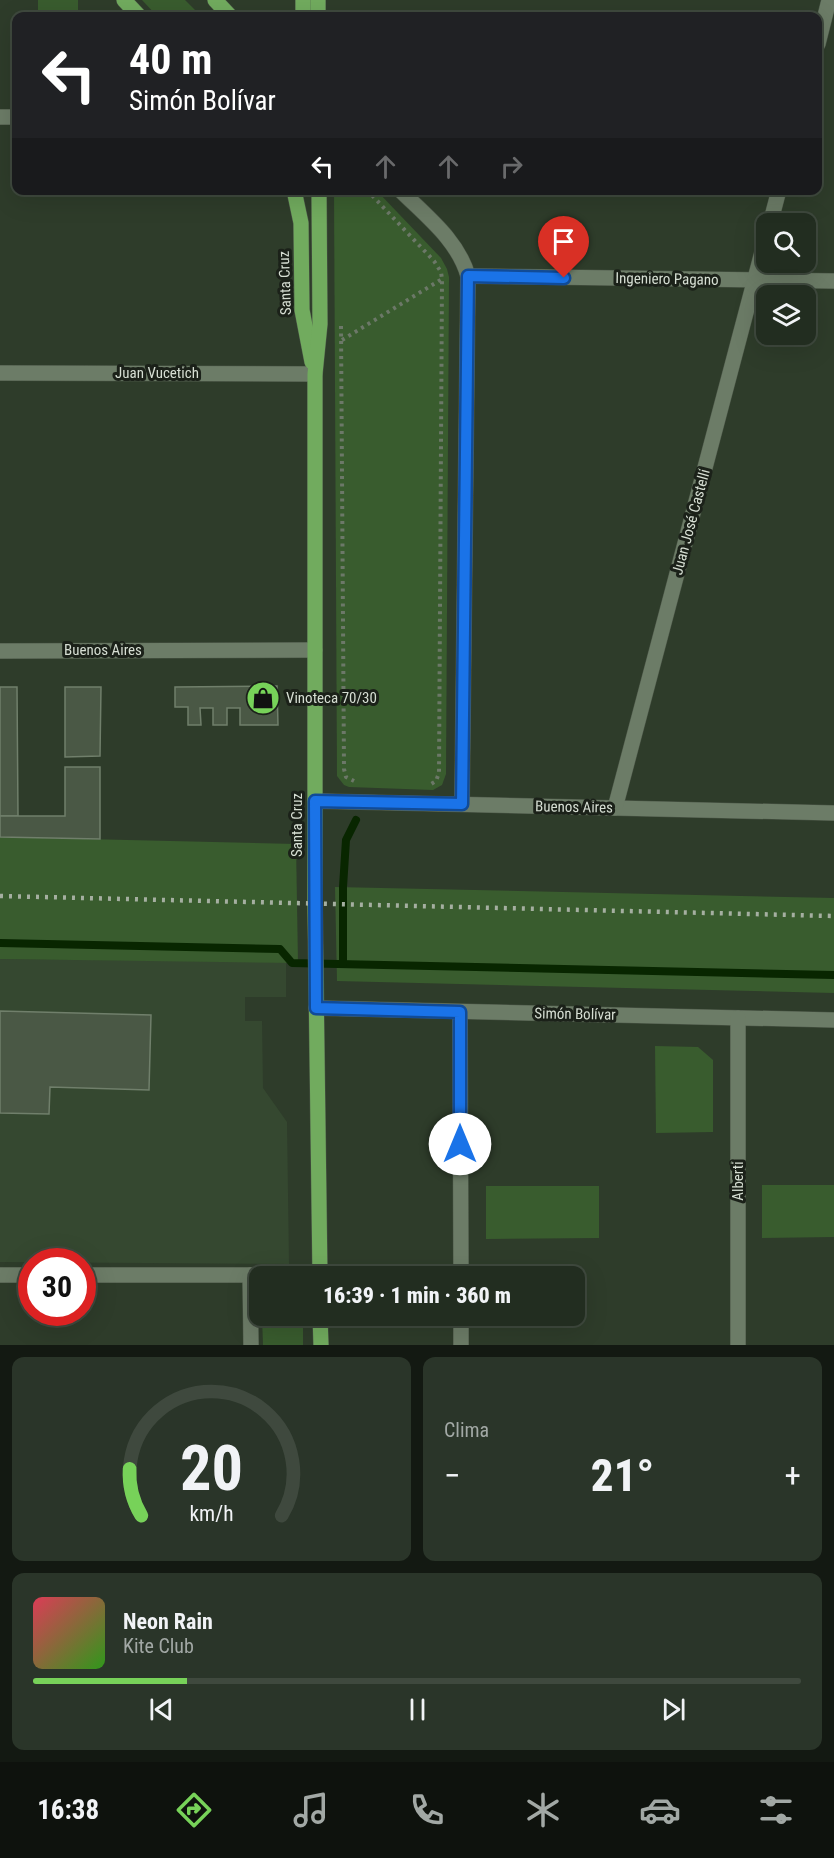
<!DOCTYPE html>
<html lang="es">
<meta charset="utf-8">
<style>
:root{--surface:#222d20;--page:#2a3529;--text:#f1f3f6;--muted:#a2a8a5;--line:#3f493e;--accent:#77d259}
body{margin:0;font-family:"Roboto Condensed",sans-serif;background:var(--page);color:var(--text);height:100vh;display:flex;flex-direction:column;font-size:22px;white-space:nowrap}
*{box-sizing:border-box;margin:0}
p{font-size:20px;color:var(--muted)}
.icon{flex:none;width:33px;height:33px;fill:none;stroke:currentColor;stroke-width:2;stroke-linecap:round;stroke-linejoin:round}
.map{position:relative;height:1345px;overflow:hidden}
.panel{display:flex;flex-direction:column;gap:12px;padding:12px;background:#131912;flex:1}
.panel>*{flex:none}
.guide{position:absolute;left:12px;top:12px;width:810px;height:183px;border-radius:12px;box-shadow:0 6px 24px #0002,0 0 0 2px var(--line);background:#202124;color:#fff;overflow:hidden}
.buttons{position:absolute;left:756px;top:213px;display:grid;gap:12px}
.buttons a{display:grid;place-items:center;width:60px;height:60px;border-radius:12px;background:var(--surface);box-shadow:0 6px 24px #0002,0 0 0 2px var(--line);font-size:30px}
.speed{position:absolute;left:18px;top:1248px;display:flex;gap:12px;font-size:30px;font-weight:700;text-align:center}
.speed>*{display:grid;place-content:center;width:78px;height:78px;border-radius:50%;background:var(--surface);box-shadow:0 6px 24px #0002,0 0 0 2px var(--line);line-height:1}
.speed .limit{border:9px solid #d22;background:#fff;color:#111}
.pin{position:absolute;display:grid;place-items:center;width:51px;height:51px;color:#fff;margin:-62px -26px;border-radius:50% 50% 50% 0;rotate:-45deg;box-shadow:0 0 6px #0007}
.pin .icon{rotate:45deg}
.me{position:absolute;width:66px;margin:-33px;rotate:0deg;stroke-linejoin:round;filter:drop-shadow(0 0 4px #0008)}
.turn{display:flex;align-items:center;gap:21px;height:126px;padding:0 18px;font-size:27px}
.turn .icon{width:78px;height:78px;stroke-width:2.5}
.turn b{display:block;font-size:42px;line-height:51px}
.lanes{display:flex;align-items:center;height:57px;padding:0 18px;background:#0003;justify-content:center;gap:30px;direction:ltr}
.lanes .off{opacity:.35}
.big{font-size:45px;font-weight:800;line-height:1.1}
.panel .widget{flex:1;display:flex;flex-direction:column;justify-content:center;gap:9px;min-width:0;padding:0 21px;border-radius:12px;background:var(--page)}
.panel .dial{align-items:center;gap:0}
.dial svg{height:156px;overflow:visible;fill:none;stroke:var(--line);stroke-width:7;stroke-linecap:round;text-anchor:middle}
.dial text{fill:var(--text);stroke:none}
.song{display:flex;align-items:center;gap:18px}
.cover{width:72px;height:72px;border-radius:9px;background:linear-gradient(135deg,hsl(350 70% 55%),hsl(110 70% 35%))}
.played{height:6px;border-radius:3px;background:linear-gradient(90deg,var(--accent) 20%,var(--line) 20%)}
.keys{display:flex;justify-content:space-around;direction:ltr}
.heat{display:flex;justify-content:space-between;align-items:center;font-size:33px;direction:ltr}
.panel .tiles{flex:1;display:grid;gap:12px;grid-template-columns:1fr 1fr}
.widget:last-child{grid-column:span 2}
.trip{position:absolute;left:249px;top:1266px;width:336px;height:60px;border-radius:12px;background:var(--surface);box-shadow:0 6px 24px #0002,0 0 0 2px var(--line);font-weight:800;line-height:60px;text-align:center}
.tab-bar{display:flex;height:96px;justify-content:space-around;align-items:center;background:#0e120d;color:var(--muted)}
.tab-bar .icon{width:42px;height:42px}
.tab-bar .active{color:var(--accent)}
.tab-bar b{font-size:27px;color:var(--text)}
.map>svg:first-child{display:block}
.built{fill:#354830}
.green{fill:#395c2e}
.lines{fill:none;stroke-linecap:round;stroke-linejoin:round}
.stream{stroke:#082600;stroke-width:8}
.building{fill:#4a5845;stroke:#707f6b;stroke-width:1.5}
.minor-casing{stroke:#4c5748;stroke-width:16}
.major-casing{stroke:#4c5748;stroke-width:16}
.path{stroke:#6c7868;stroke-width:4;stroke-dasharray:3 4.5;stroke-linecap:butt}
.minor{stroke:#6c7c67;stroke-width:15}
.major{stroke:#71ab5e;stroke-width:15}
.rail{stroke:#a5afa1;stroke-width:4.5;stroke-dasharray:3 6;stroke-linecap:butt}
.route-casing{stroke:#114b97;stroke-width:15}
.route{stroke:#1a73e8;stroke-width:10}
.labels{text-anchor:middle;dominant-baseline:central;stroke-width:6;stroke-linejoin:round;paint-order:stroke}
.street-label{font-size:15px;fill:#d6ded3;stroke:#1b2119}
.poi-label{font-size:15px;fill:#d6ded3;stroke:#1b2119;text-anchor:start}
</style>
<div class="map">
<svg width="834" height="1345" viewBox="0 0 834 1345">
<rect width="100%" height="100%" fill="#2e3c2a"/>
<!-- built -->
<polygon class="built" points="0,959 286,962 286,997 245,997 245,1021 262,1021 263,1088 287,1122 289,1264 0,1262"/>
<!-- green -->
<g class="green">
<rect x="38" y="0" width="40" height="16"/>
<polygon points="142,0 185,0 201,16 157,16"/>
<polygon points="334,191 377,191 441,258 447,269 449,277 446,774 442,785 433,790 349,787 344,785 337,776"/>
<polygon points="0,837 296,844 298,963 0,959"/>
<polygon points="335,887 834,898 834,993 337,981"/>
<polygon points="655,1046 698,1047 713,1060 713,1132 656,1133"/>
<polygon points="762,1185 834,1185 834,1237 762,1238"/>
<polygon points="486,1186 599,1186 599,1238 486,1239"/>
<rect x="262" y="1264" width="42" height="12"/>
<polygon points="262,1316 303,1316 303,1345 263,1345"/>
</g>
<g class="lines">
<!-- stream -->
<g class="stream">
<polyline points="0,943 280,949 292,963 834,975"/>
<polyline points="343,964 343,887 346,840 356,820"/>
</g>
</g>
<!-- building -->
<g class="building">
<polygon points="277,686 278,725 240,725 240,708 227,708 227,725 213,725 213,708 200,708 201,725 188,725 188,707 175,707 175,687"/>
<polygon points="0,687 17,687 18,816 0,816"/>
<polygon points="65,687 101,687 100,756 65,757"/>
<polygon points="65,767 100,767 100,839 0,837 0,816 65,816"/>
<polygon points="0,1011 151,1015 149,1090 50,1087 49,1114 0,1113"/>
</g>
<g class="lines">
<defs>
<g id="minor">
<polyline points="818,44 829,0"/>
<polyline points="0,117 16,117"/>
<path d="M400 190C426 216 458 240 468 276L462 804"/>
<polyline points="770,224 779,190"/>
<polyline points="468,276 834,281"/>
<polyline points="0,373 315,374"/>
<polyline points="0,651 315,650"/>
<polyline points="315,801 834,813"/>
<polyline points="615,808 766,237"/>
<polyline points="316,1008 834,1020"/>
<polyline points="460,1012 461,1276"/>
<polyline points="0,1275 32,1275"/>
<polyline points="82,1275 320,1275"/>
<polyline points="250,1275 251,1345"/>
<polyline points="461,1316 461,1345"/>
<polyline points="738,1345 738,1018"/>
</g>
<g id="major">
<polyline points="124,0 139,16"/>
<polyline points="215,0 230,16"/>
<polyline points="303,0 303,16"/>
<polyline points="318,0 318,16"/>
<polyline points="294,190 301,223 302,310 312,362"/>
<polyline points="319,190 320,324 315,374 315,903 320,1276"/>
<polyline points="320,1316 321,1345"/>
</g>
</defs>
<!-- minor casing -->
<use href="#minor" class="minor-casing"/>
<!-- major casing -->
<use href="#major" class="major-casing"/>
<!-- path -->
<g class="path">
<polyline points="367,190 434,261 441,272 442,279 439,773 436,781 431,784"/>
<polyline points="341,326 344,769 346,777 354,781"/>
<polyline points="342,340 442,279"/>
</g>
<!-- minor -->
<use href="#minor" class="minor"/>
<!-- major -->
<use href="#major" class="major"/>
<!-- rail -->
<polyline class="rail" points="0,896 834,916"/>
</g>
<g class="lines">
<defs>
<polyline id="route" points="460,1144 460,1012 316,1008 315,801 462,804 468,276 564,278"/>
</defs>
<!-- route casing -->
<use href="#route" class="route-casing"/>
<!-- route -->
<use href="#route" class="route"/>
</g>
<!-- icons -->
<defs>
<symbol id="shop-disc" viewBox="-11 -11 22 22"><circle r="9.5" fill="#77d259" stroke="#1b2119"/><path d="M-5-2.5h2.3a2.7 3.5 0 0 1 5.4 0H5L5.5 6h-11ZM-1.5-2.5h3a1.5 2.3 0 0 0-3 0Z" fill="#111"/></symbol>
</defs>
<g fill-rule="evenodd">
<use href="#shop-disc" x="244" y="679" width="38" height="38"/>
</g>
<g class="labels">
<!-- street labels -->
<g class="street-label">
<text transform="translate(667 279) rotate(1)">Ingeniero Pagano</text>
<text transform="translate(285 283) rotate(-92)">Santa Cruz</text>
<text x="157" y="373">Juan Vucetich</text>
<text transform="translate(691 522) rotate(-75)">Juan José Castelli</text>
<text x="103" y="650">Buenos Aires</text>
<text transform="translate(574 807) rotate(1)">Buenos Aires</text>
<text transform="translate(297 825) rotate(-90)">Santa Cruz</text>
<text transform="translate(575 1014) rotate(1)">Simón Bolívar</text>
<text transform="translate(738 1181) rotate(-90)">Alberti</text>
</g>
<!-- poi labels -->
<g class="poi-label">
<text x="286" y="698">Vinoteca 70/30</text>
</g>
</g>
</svg>
<div class="buttons">
<a><svg class="icon" aria-label="search" viewBox="0 0 24 24"><circle cx="10" cy="10" r="6"/><path d="M15 15l6 6"/></svg></a>
<a><svg class="icon" aria-label="layers" viewBox="0 0 24 24"><path d="M12 4l9 5-9 5-9-5zM3 14l9 5 9-5"/></svg></a>
</div>
<div class="speed"><div class="limit">30</div></div>
<div class="pin" style="left:564px;top:278px;background:#d93025"><svg class="icon" aria-label="arrive" viewBox="0 0 24 24"><path d="M6 21V4h12l-3 4 3 4H6"/></svg></div>
<svg class="me" style="left:460px;top:1144px" viewBox="-20 -20 40 40"><circle r="19" fill="#fff"/><path d="M0-13L10 11 0 6-10 11z" fill="#1a73e8"/></svg>
<div class="trip">16:39 · 1 min · 360 m</div>
<div class="guide">
<div class="turn"><svg class="icon" aria-label="left" viewBox="0 0 24 24"><path d="M17 20v-9H6M10 6l-5 5 5 5"/></svg><div><b>40 m</b>Simón Bolívar</div></div>
<div class="lanes"><svg class="icon" aria-label="left" viewBox="0 0 24 24"><path d="M17 20v-9H6M10 6l-5 5 5 5"/></svg><svg class="icon off" aria-label="ahead" viewBox="0 0 24 24"><path d="M12 20V5M6 11l6-6 6 6"/></svg><svg class="icon off" aria-label="ahead" viewBox="0 0 24 24"><path d="M12 20V5M6 11l6-6 6 6"/></svg><svg class="icon off" aria-label="right" viewBox="0 0 24 24"><path d="M7 20v-9h11M14 6l5 5-5 5"/></svg></div>
</div>
</div>
<section class="panel">
<div class="tiles">
<div class="widget dial"><svg viewBox="0 0 100 80">
<path d="M14 69A42 42 0 1 1 86 69"/>
<path d="M14 69A42 42 0 0 1 8 45" stroke="#77d259"/>
<text x="50" y="56" font-size="32" font-weight="700">20</text>
<text x="50" y="72" font-size="11">km/h</text>
</svg></div>
<div class="widget"><p>Clima</p>
<div class="heat"><a>−</a><b class="big">21°</b><a>+</a></div>
</div>
<div class="widget">
<div class="song"><i class="cover"></i><div><b>Neon Rain</b><p>Kite Club</p></div></div>
<div class="played"></div>
<div class="keys"><svg class="icon" aria-label="previous" viewBox="0 0 24 24"><path d="M18 5L8 12l10 7zM5 5v14"/></svg><svg class="icon" aria-label="pause" viewBox="0 0 24 24"><path d="M8 5v14M16 5v14"/></svg><svg class="icon" aria-label="next" viewBox="0 0 24 24"><path d="M6 5l10 7-10 7zM19 5v14"/></svg></div>
</div>
</div>
</section>
<nav class="tab-bar">
<b>16:38</b>
<svg class="icon active" aria-label="directions" viewBox="0 0 24 24"><path d="M12 3l9 9-9 9-9-9zM9 14v-3h6M13 9l2 2-2 2"/></svg>
<svg class="icon" aria-label="music" viewBox="0 0 24 24"><path d="M9 18V5l10-2v13"/><circle cx="6" cy="18" r="3"/><circle cx="16" cy="16" r="3"/></svg>
<svg class="icon" aria-label="phone" viewBox="0 0 24 24"><path d="M5 4h4l2 5-3 2q2 4 5 5l2-3 5 2v4C11 20 4 13 5 4z"/></svg>
<svg class="icon" aria-label="climate" viewBox="0 0 24 24"><path d="M12 3v18M4 7l16 10M4 17L20 7"/></svg>
<svg class="icon" aria-label="car" viewBox="0 0 24 24"><path d="M5 17H2v-5l4-1 3-4h7l3 4 3 1v5h-3M9 17h6M6 11h13"/><circle cx="7" cy="17" r="2"/><circle cx="17" cy="17" r="2"/></svg>
<svg class="icon" aria-label="filters" viewBox="0 0 24 24"><path d="M4 7h16M4 17h16"/><circle cx="9" cy="7" r="2"/><circle cx="15" cy="17" r="2"/></svg>
</nav>
